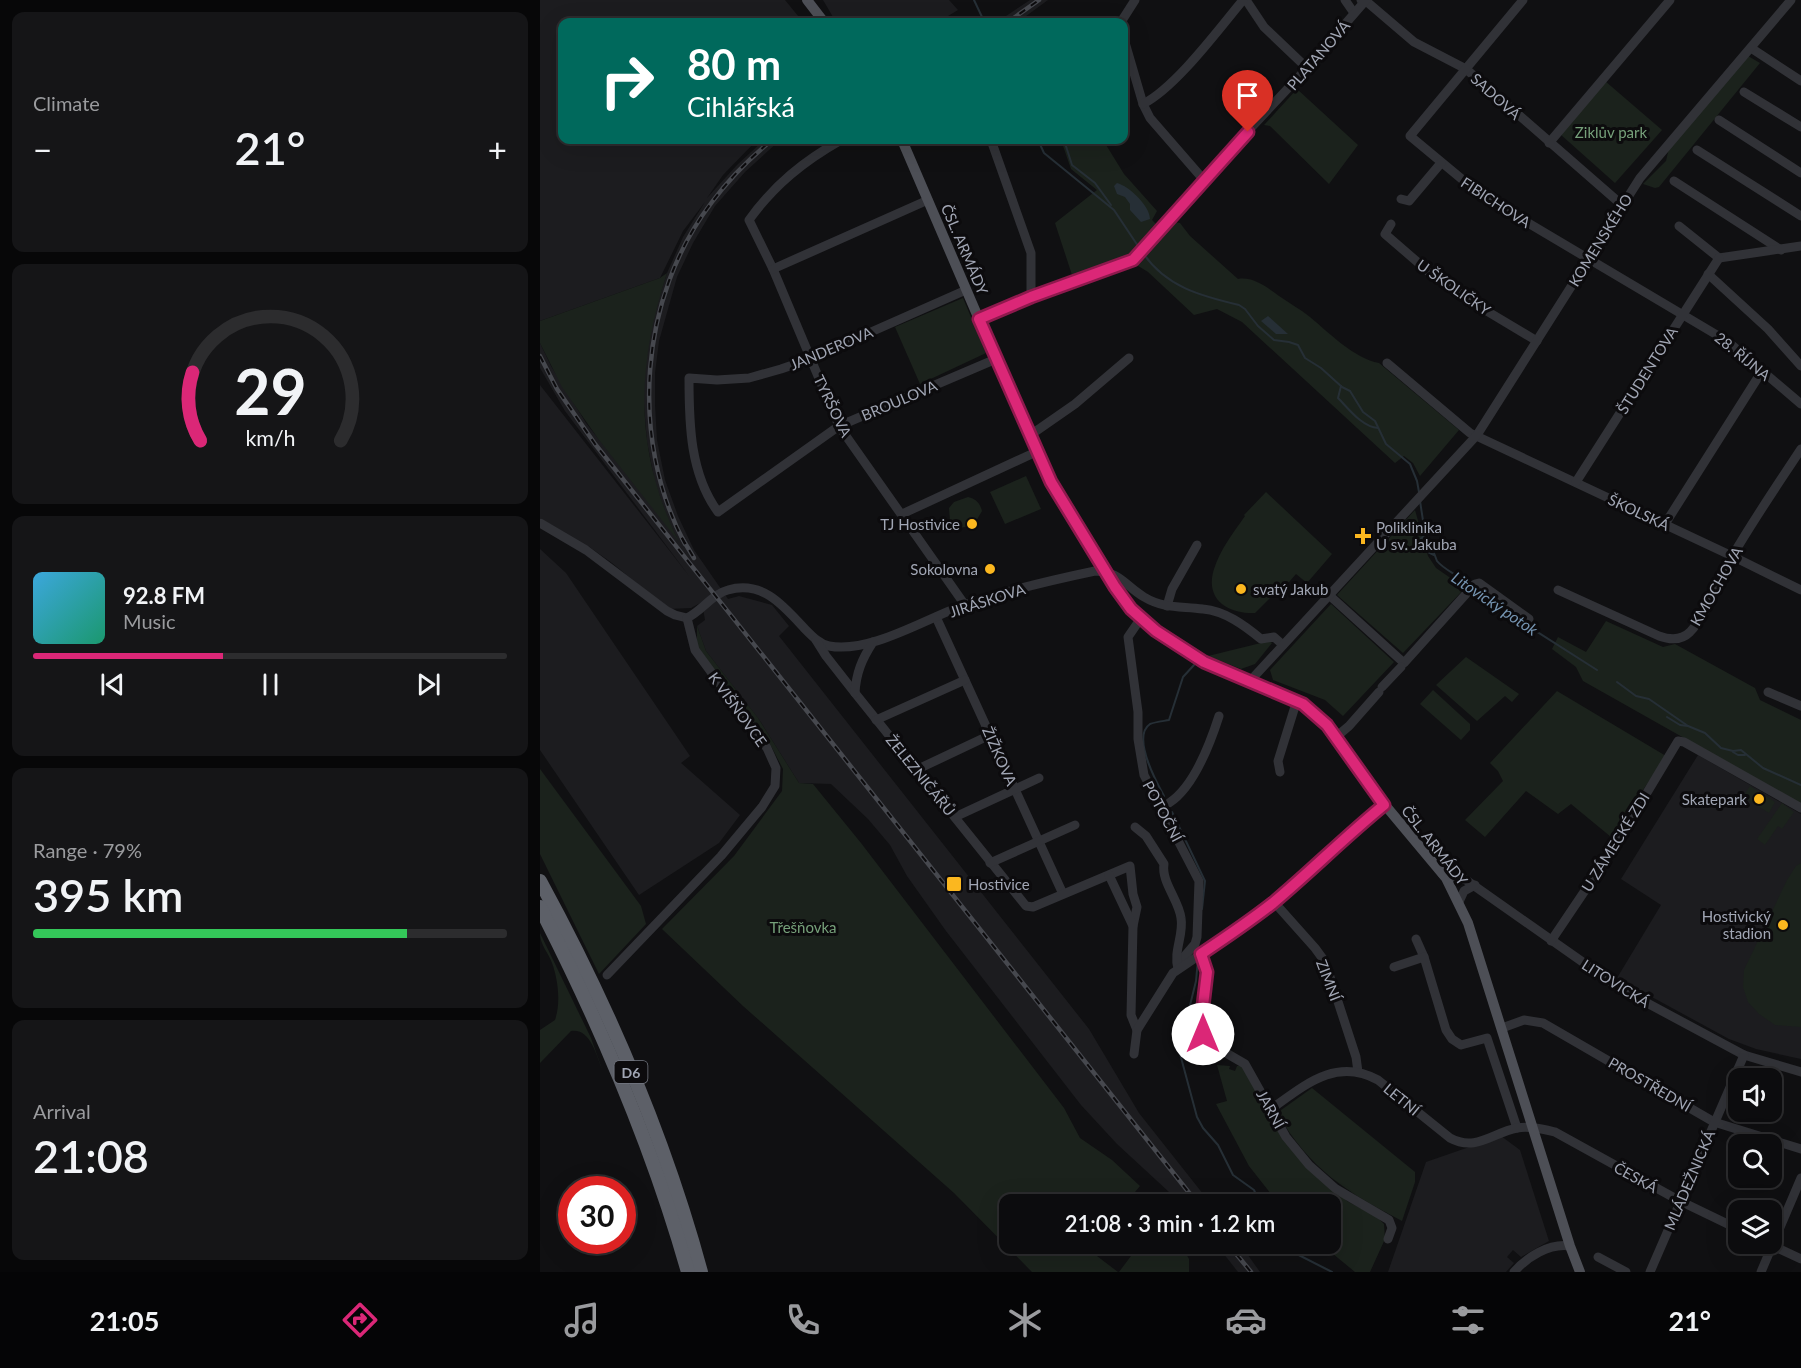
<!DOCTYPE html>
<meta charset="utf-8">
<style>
:root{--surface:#0c0c0e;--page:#151517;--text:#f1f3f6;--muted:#9a9b9e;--line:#2c2c2e;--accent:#db2777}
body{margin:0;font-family:Lato,sans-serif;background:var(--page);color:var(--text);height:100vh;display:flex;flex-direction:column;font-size:22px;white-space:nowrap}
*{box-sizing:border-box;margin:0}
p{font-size:20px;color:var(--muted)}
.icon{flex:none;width:33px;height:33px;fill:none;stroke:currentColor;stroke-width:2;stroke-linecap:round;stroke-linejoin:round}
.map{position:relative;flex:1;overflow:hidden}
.details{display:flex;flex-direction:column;gap:12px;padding:12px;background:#070708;width:540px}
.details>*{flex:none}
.top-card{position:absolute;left:18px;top:18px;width:570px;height:126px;border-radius:12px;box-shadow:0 6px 24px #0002,0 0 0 2px var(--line);background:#00695c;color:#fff;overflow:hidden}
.buttons{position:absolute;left:1188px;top:1068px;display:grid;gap:12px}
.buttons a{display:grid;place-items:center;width:54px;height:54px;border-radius:12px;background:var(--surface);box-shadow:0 6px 24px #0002,0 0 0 2px var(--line);font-size:30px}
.speed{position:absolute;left:18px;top:1176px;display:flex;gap:12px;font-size:30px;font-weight:700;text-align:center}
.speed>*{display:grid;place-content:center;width:78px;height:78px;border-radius:50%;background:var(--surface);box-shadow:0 6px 24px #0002,0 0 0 2px var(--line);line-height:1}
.speed .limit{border:9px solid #d22;background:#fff;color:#111}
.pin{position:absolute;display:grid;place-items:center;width:51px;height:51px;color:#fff;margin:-62px -26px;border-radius:50% 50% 50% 0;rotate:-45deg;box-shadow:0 0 6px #0007}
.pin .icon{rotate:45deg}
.me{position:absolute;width:66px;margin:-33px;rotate:0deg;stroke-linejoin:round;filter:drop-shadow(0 0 4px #0008)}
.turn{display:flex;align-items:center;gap:21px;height:126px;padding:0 30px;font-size:27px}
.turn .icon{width:78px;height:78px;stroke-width:2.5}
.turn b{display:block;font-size:42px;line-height:51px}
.big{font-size:45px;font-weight:600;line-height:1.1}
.details .card{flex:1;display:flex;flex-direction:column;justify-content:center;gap:9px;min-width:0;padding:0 21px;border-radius:12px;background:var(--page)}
.details .dial{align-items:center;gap:0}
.dial svg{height:156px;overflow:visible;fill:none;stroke:var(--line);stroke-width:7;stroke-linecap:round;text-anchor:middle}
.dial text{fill:var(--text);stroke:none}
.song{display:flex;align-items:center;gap:18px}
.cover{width:72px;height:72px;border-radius:9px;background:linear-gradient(135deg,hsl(200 70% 55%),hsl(160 70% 35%))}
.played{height:6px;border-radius:3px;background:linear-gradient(90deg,var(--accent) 40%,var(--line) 40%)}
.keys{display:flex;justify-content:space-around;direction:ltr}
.heat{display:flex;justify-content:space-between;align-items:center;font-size:33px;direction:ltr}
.charge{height:9px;border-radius:4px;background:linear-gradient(90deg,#34c759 79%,var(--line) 0)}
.trip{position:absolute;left:459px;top:1194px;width:342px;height:60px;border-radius:12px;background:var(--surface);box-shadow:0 6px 24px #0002,0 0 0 2px var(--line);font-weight:600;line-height:60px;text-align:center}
.tabs{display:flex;height:96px;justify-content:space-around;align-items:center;background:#050506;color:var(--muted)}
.tabs .icon{width:42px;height:42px}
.tabs .selected{color:var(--accent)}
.tabs b{font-size:27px;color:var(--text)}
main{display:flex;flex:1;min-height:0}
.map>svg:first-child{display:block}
.built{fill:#1c1c1f}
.green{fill:#1b221c}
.water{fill:#262f36}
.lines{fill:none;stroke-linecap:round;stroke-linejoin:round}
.stream{stroke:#262f36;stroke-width:2}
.minor{stroke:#313237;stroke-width:9}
.major{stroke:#4d4f56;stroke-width:10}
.highway{stroke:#5d6068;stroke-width:14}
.rail-casing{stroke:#46484e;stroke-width:4.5}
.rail{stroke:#0c0b0d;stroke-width:2;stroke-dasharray:7;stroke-linecap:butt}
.route-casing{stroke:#8e194d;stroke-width:15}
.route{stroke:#db2777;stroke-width:10}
.poi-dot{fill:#fbb71f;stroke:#0c0b0d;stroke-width:2}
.labels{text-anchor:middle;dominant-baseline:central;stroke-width:6;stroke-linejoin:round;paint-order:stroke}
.shield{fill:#0c0b0d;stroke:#747882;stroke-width:1.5}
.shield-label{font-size:14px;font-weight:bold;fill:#a1a6b4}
.street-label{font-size:15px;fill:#a1a6b4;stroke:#0c0b0d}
.park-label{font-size:15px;fill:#76a07a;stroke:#0c0b0d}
.poi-label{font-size:15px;fill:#a1a6b4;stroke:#0c0b0d;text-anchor:end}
.water-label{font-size:16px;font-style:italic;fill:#7594b1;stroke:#0c0b0d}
</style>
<main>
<section class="details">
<div class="card"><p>Climate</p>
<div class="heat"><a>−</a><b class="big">21°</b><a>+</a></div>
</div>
<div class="card dial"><svg viewBox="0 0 100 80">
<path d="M14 69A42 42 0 1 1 86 69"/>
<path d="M14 69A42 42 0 0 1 10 34" stroke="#db2777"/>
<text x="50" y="56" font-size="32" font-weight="700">29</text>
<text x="50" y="72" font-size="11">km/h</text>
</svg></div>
<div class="card">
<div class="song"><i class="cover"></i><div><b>92.8 FM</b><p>Music</p></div></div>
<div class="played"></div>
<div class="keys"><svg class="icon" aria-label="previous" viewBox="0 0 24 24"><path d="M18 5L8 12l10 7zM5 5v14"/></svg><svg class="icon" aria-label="pause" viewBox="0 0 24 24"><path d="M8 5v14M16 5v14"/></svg><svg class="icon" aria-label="next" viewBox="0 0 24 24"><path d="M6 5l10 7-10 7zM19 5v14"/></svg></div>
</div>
<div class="card"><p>Range · 79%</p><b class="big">395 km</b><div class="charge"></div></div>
<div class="card"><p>Arrival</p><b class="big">21:08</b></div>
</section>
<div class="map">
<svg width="1261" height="1272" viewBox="0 0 1261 1272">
<rect width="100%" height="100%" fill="#101012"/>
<!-- built -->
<g class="built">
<polygon points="0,0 245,0 263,22 22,22 22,140 217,140 183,175 167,198 197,165 224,140 240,140 205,172 175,206 153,243 137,277 119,341 115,373 115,405 117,440 125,480 138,516 154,550 188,599 199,596 232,605 249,626 239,636 549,1029 599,1113 671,1204 642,1204 577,1144 541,1105 406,931 367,876 350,845 328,819 291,784 259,783 220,721 166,651 157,626 165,620 162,602 151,608 128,609 72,563 48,546 0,518 0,385 150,577 25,411 0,368 0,343 11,366 46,423 137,538 128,520 115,483 107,442 104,405 104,372 109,339 117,303 127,273 143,237 165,202 143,231 120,278 0,321"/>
<polygon points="283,0 409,0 418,10 398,22 296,22"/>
<polygon points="490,0 508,0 478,22 457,22"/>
<polygon points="0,549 26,573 150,756 141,763 200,815 179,843 99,895 0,750"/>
<polygon points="1158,755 1261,814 1261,1059 1216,1049 1189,1039 1077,978 1121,905 1081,879"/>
<polygon points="961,1136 980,1150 1009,1241 981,1257 973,1250 967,1257 974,1263 966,1272 848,1272 886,1162"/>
<polygon points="676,1244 700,1244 720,1272 698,1272"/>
</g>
<!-- green -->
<g class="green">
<polygon points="1208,56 1220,63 1119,187 1115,188 1103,184 1126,161 1129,148"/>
<polygon points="1065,81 1122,130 1075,183 1020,134"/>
<polygon points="757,89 818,145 789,184 730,126 724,125"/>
<polygon points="521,140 563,140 584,174 617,211 612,220 618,226 587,258 533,278 515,223 557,190 531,169"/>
<path d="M634 222 640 223 650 236 698 279C713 276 728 288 739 296 749 303 760 309 770 317 788 332 815 359 839 363L919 430 880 476 873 463 864 456 855 463 702 322 677 309 654 315 608 272 595 264Z"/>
<path d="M127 273C96 368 94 451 139 542L59 440 22 387 0 343V321L120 278Z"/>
<polygon points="423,298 446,353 380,384 355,327"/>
<polygon points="486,476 501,509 465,524 450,492"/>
<path d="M726 492 792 554 767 583 756 574 743 589 738 590 715 613C690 614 664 601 674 569 680 550 693 533 705 516L704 515Z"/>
<path d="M428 497C436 499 440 503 442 511L433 526 417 528 410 521 409 508 414 502Z"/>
<polygon points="875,510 888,556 896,568 925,588 863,653 797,595"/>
<polygon points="791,604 854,662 803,716 785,700 733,680 730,670"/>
<polygon points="1066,621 1123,647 1135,644 1215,688 1220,700 1261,720 1261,804 1043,681 1036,667 1012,649 1018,637 1046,652"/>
<polygon points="157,626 166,651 218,718 259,783 273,784 321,843 524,1108 540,1138 572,1160 600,1186 585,1204 470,1204 470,1244 555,1244 551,1249 553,1253 578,1272 492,1272 414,1193 203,1006 122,929 194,856 242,791 243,769 231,746 157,648"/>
<polygon points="729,641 732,643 715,664 701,669 668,656"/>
<polygon points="926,657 979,694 972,702 965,696 937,721 896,685"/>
<polygon points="893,690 930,724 930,730 921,740 880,704"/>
<polygon points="1017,691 1126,756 1071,837 1031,804 1018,814 986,791 945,837 925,820 963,781 958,771 950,763"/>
<polygon points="0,769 101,906 106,924 59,974 0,854"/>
<polygon points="1210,786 1235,802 1229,813 1203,797"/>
<polygon points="1242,803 1254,812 1242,829 1238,826 1225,845 1217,839"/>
<polygon points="1261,863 1261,1027 1235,1025 1219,1014 1208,1002 1203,987 1204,970 1247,880 1256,866"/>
<path d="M0 933 51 1038 62 1069C56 1054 50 1028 31 1031L0 1063V1030L15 1020C21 1003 18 979 12 963 8 952 0 945 0 933Z"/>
<polygon points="677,1065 690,1066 689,1069 695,1071 697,1066 702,1066 736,1128 807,1201 837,1217 844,1224 845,1239 830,1272 815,1272 781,1244 790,1244 790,1204 739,1204 709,1166 676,1104 687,1101"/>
<path d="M772 1088 875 1172V1182L862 1221C806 1192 770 1169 737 1113Z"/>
<polygon points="600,1244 640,1244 649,1259 649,1272 579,1272"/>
</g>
<!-- water -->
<g class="water">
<path d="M577 183C589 186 610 206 610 219L601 222 590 210V204L585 197 577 194 574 186Z"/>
<polygon points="728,316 748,334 736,334 721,321"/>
</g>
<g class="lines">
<!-- stream -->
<g class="stream">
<polyline points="434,0 443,19"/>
<polyline points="498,140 504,153 574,210 600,249"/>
<polyline points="524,140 532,165 555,183 571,205"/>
<path d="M603 253C626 287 661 296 699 305L705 309 718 326 734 340 749 342 758 345 765 358 781 368 802 387 810 391 823 412 835 421 846 444 870 464 877 481 879 492"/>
<path d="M801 386 798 398C809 409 822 427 838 428"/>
<path d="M880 501 884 527 897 561C905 571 921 576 930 586"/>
<polyline points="887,533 885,538 888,552 894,555"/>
<polyline points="876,543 885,535"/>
<polyline points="935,590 958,607 1057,670"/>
<polyline points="1077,682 1096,696 1109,699 1148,726 1165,733 1181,748 1193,751 1201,750 1223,768 1261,785"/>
<polyline points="1127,717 1140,725 1148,726"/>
<polyline points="1193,752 1198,755 1205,755"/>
<path d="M624 796C617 783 591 737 610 724 615 722 624 721 629 720L643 677 654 665"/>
<polyline points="632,812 665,881 662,909"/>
<polyline points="658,959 656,981 639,1050 657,1117 663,1128 678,1145 693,1175 714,1190 720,1204"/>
<polyline points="737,1244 792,1272"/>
</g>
<!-- minor -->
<g class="minor">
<polyline points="706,0 724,27 767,68"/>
<polyline points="805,0 814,13"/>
<polyline points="821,0 826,1 874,42 926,69 1082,205"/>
<polyline points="983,0 870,136 941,195 1187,341 1261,404"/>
<polyline points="581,22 595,0"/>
<polyline points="584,39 603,104 610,118 663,179"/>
<polyline points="1211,48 1261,81"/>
<polyline points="1204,92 1261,127"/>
<path d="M603 104C636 87 678 30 703 0"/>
<polyline points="1179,120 1261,173"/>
<path d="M301 140C264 161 234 185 209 220L233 269 299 426 425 605"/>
<polyline points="451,140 491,253 491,297"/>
<polyline points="1009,143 1130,0"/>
<polyline points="1157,150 1261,216"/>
<polyline points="1134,181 1241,250"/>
<polyline points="861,199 869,201 901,163"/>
<polyline points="851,224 845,234 889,272 935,304 997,341"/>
<polyline points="1139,226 1179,258"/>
<polyline points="1179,258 1261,246"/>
<polyline points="233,269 388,200"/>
<polyline points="1168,274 1228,329 1261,366"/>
<path d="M426 290 270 359 241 369 209 378 177 380 149 378C149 424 150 474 178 512L299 426 456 359"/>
<polyline points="439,319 491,297 593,260 663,179 767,68 826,0"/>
<polyline points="847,363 930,433 1192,556 1261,590"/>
<polyline points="489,436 535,404 589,358"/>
<polyline points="1036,482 1179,258"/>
<polyline points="362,514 496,452"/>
<polyline points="0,523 46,550 127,611 135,615 147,618"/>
<polyline points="1125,524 1222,371"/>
<path d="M1018 590 1119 636C1130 640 1141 641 1150 632 1168 613 1179 578 1193 555 1214 519 1238 484 1261 449"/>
<polyline points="789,595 864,663 935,584 939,583 989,619"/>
<polyline points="627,606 632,589 657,545"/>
<polyline points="396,617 523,894"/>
<path d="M147 618C162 611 172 594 188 590 222 580 243 605 264 628 271 635 279 644 289 646 331 654 388 617 427 604 469 590 512 580 555 571 581 572 584 585 604 597 624 609 641 606 663 609 685 611 704 625 721 639L734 637 743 645"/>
<polyline points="601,618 588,637 598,712 598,739 604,775 659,881 657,937 655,944 643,958 644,965"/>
<polyline points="276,640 286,656 315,693 486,906 493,907 590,866 593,894 597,907 593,926"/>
<polyline points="710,681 937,435 1100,178 1251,0"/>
<polyline points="842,687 861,667"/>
<polyline points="1228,692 1261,706"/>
<path d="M315 693C316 673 322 659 333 642"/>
<polyline points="336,720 425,680"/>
<polyline points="796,737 809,726 839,692"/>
<polyline points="376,770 450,735"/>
<polyline points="740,772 738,761 757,700"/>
<path d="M629 803C654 787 670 744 679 716"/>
<polyline points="415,817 499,778"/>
<path d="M595 827 606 836 624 864C621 882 639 900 641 918 644 935 633 951 638 969"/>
<polyline points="450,863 535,825"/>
<polyline points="902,874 926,880 1081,989 1204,1055 1261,1072"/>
<polyline points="569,875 593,926 591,1015 597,1030"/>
<polyline points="734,902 775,948 783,959 789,974 816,1057 818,1072"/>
<polyline points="919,902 924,891 935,885"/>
<polyline points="876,939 884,957"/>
<polyline points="1011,941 1075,846 1138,741 1144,742 1261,808"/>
<polyline points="661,954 667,972 661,1023 663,1034 674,1046 705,1064 746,1137 769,1165 796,1189 849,1220 852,1228 848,1239"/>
<polyline points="854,967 884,957 906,1030 912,1039 921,1045 947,1038 977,1128"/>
<polyline points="67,975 181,856 222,807 235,786 236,768 227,748 155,650 147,618"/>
<polyline points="962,1028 984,1020 1003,1023 1174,1122 1261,1149"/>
<polyline points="594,1054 597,1030 633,973 704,925 734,902 811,832 845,805"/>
<path d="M731 1109C765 1085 796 1057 838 1080L910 1138C936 1152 952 1133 977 1128 990 1126 1002 1129 1015 1132L1140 1201 1198 1229"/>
<polyline points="1229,1244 1261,1259"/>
<polyline points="1058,1257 1086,1272"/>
<path d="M974 1272C987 1257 1009 1243 1030 1246"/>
<polyline points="1110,1272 1204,1055"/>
<polyline points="1221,1272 1261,1178"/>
</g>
<!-- major -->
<g class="major">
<polyline points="267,0 284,22"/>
<polyline points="362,140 496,452 521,500 575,587 601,618 632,642 664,661 757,700 787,725 845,805 906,878 928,923 1030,1246 1040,1272"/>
</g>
<!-- highway -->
<g class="highway">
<path d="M0 881C67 1004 124 1136 161 1272"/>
<path d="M0 907C60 1024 112 1145 148 1272"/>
</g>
<defs>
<g id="rail">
<polyline points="468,22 499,0"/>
<polyline points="0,356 17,389 55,444 658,1204"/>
<polyline points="142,538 154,558"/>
<path d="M145 544C89 439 99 297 172 202 189 179 210 158 232 140"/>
<polyline points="688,1244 711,1272"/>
</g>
</defs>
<!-- rail casing -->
<use href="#rail" class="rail-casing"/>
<!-- rail -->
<use href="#rail" class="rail"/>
</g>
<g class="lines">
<defs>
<path id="route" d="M663 1034 661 1023 667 972 661 954C685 938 710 921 733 903 771 871 806 836 844 805L787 725 763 704 664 662 616 631 591 609 575 587 511 482 439 319 491 297 593 260 708 132"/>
</defs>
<!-- route casing -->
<use href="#route" class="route-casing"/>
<!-- route -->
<use href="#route" class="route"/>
</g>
<!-- markers -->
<g class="poi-dot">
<circle cx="432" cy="524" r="6"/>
<path d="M820 527h6v6h6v6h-6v6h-6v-6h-6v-6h6z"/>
<circle cx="450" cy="569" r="6"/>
<circle cx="701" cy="589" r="6"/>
<circle cx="1219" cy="799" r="6"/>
<rect x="406" y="876" width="16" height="16" rx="3"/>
<circle cx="1243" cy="925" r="6"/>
</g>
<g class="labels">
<!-- shield labels -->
<rect class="shield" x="74.5" y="1061" width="33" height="22" rx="4.5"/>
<g class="shield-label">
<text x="91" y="1072">D6</text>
</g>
<!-- street labels -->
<g class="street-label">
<text transform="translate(778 55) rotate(-49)">PLATANOVÁ</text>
<text transform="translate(956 96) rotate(42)">SADOVÁ</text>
<text transform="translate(956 202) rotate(33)">FIBICHOVA</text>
<text transform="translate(1060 240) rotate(-58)">KOMENSKÉHO</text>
<text transform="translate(425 249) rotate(67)">ČSL. ARMÁDY</text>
<text transform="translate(914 287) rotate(35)">U ŠKOLIČKY</text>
<text transform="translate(291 348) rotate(-23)">JANDEROVA</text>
<text transform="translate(1203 356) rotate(39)">28. ŘÍJNA</text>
<text transform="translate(1107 370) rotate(-58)">ŠTUDENTOVA</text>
<text transform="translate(359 400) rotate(-23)">BROULOVA</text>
<text transform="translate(293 406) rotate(64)">TYRŠOVA</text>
<text transform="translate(1099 512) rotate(25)">ŠKOLSKÁ</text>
<text transform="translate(1176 586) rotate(-60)">KMOCHOVA</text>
<text transform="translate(447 600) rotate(-18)">JIRÁSKOVA</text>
<text transform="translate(198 709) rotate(54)">K VIŠŇOVCE</text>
<text transform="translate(460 756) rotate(66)">ŽIŽKOVA</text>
<text transform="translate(381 775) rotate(51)">ŽELEZNIČÁŘŮ</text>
<text transform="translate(623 811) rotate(62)">POTOČNÍ</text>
<text transform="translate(1075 842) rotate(-58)">U ZÁMECKÉ ZDI</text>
<text transform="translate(895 845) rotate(52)">ČSL. ARMÁDY</text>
<text transform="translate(789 980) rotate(69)">ZIMNÍ</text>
<text transform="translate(1076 983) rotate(32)">LITOVICKÁ</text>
<text transform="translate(1110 1084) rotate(30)">PROSTŘEDNÍ</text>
<text transform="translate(862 1099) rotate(39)">LETNÍ</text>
<text transform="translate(731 1109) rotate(61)">JARNÍ</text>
<text transform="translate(1096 1177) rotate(29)">ČESKÁ</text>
<text transform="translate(1149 1180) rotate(-67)">MLÁDEŽNICKÁ</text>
</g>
<!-- park labels -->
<g class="park-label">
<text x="1071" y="132">Ziklův park</text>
<text x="263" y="927">Třešňovka</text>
</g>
<!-- poi labels -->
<g class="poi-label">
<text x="420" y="524">TJ Hostivice</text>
<text x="836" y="527" text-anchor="start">Poliklinika<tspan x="836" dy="17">U sv. Jakuba</tspan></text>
<text x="438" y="569">Sokolovna</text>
<text x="713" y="589" text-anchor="start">svatý Jakub</text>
<text x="1207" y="799">Skatepark</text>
<text x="428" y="884" text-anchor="start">Hostivice</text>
<text x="1231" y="916">Hostivický<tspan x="1231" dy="17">stadion</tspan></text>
</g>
<!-- water labels -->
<g class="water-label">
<text transform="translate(955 603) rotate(34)">Litovický potok</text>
</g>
</g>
</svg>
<div class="buttons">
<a><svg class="icon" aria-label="sound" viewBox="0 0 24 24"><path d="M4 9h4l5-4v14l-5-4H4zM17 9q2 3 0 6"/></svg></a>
<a><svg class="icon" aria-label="search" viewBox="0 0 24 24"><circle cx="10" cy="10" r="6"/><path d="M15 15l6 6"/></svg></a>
<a><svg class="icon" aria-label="layers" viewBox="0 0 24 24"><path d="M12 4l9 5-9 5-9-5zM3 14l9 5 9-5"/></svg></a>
</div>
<div class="speed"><div class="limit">30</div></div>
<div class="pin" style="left:708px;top:132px;background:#d93025"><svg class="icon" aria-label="arrive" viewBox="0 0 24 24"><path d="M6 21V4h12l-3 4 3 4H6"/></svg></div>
<svg class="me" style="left:663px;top:1034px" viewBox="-20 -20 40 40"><circle r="19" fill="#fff"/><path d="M0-13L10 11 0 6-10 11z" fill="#db2777"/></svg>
<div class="trip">21:08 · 3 min · 1.2 km</div>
<div class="top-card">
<div class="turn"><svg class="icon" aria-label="right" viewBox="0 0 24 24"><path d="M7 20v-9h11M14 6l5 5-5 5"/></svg><div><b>80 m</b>Cihlářská</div></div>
</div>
</div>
</main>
<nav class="tabs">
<b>21:05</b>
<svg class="icon selected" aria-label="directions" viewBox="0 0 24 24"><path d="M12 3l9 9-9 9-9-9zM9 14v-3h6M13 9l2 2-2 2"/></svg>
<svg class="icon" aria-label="music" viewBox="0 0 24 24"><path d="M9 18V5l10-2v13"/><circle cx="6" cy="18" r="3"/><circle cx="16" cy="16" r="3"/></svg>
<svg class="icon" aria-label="phone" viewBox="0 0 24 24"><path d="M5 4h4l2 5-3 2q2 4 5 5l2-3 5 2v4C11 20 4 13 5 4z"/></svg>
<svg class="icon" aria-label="climate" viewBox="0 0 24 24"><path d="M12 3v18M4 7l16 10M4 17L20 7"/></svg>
<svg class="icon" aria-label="car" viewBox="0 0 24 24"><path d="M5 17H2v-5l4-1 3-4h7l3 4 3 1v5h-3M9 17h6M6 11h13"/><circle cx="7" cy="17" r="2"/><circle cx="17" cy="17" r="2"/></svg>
<svg class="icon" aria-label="filters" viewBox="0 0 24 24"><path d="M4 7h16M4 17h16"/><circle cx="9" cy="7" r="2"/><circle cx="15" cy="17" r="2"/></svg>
<b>21°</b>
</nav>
